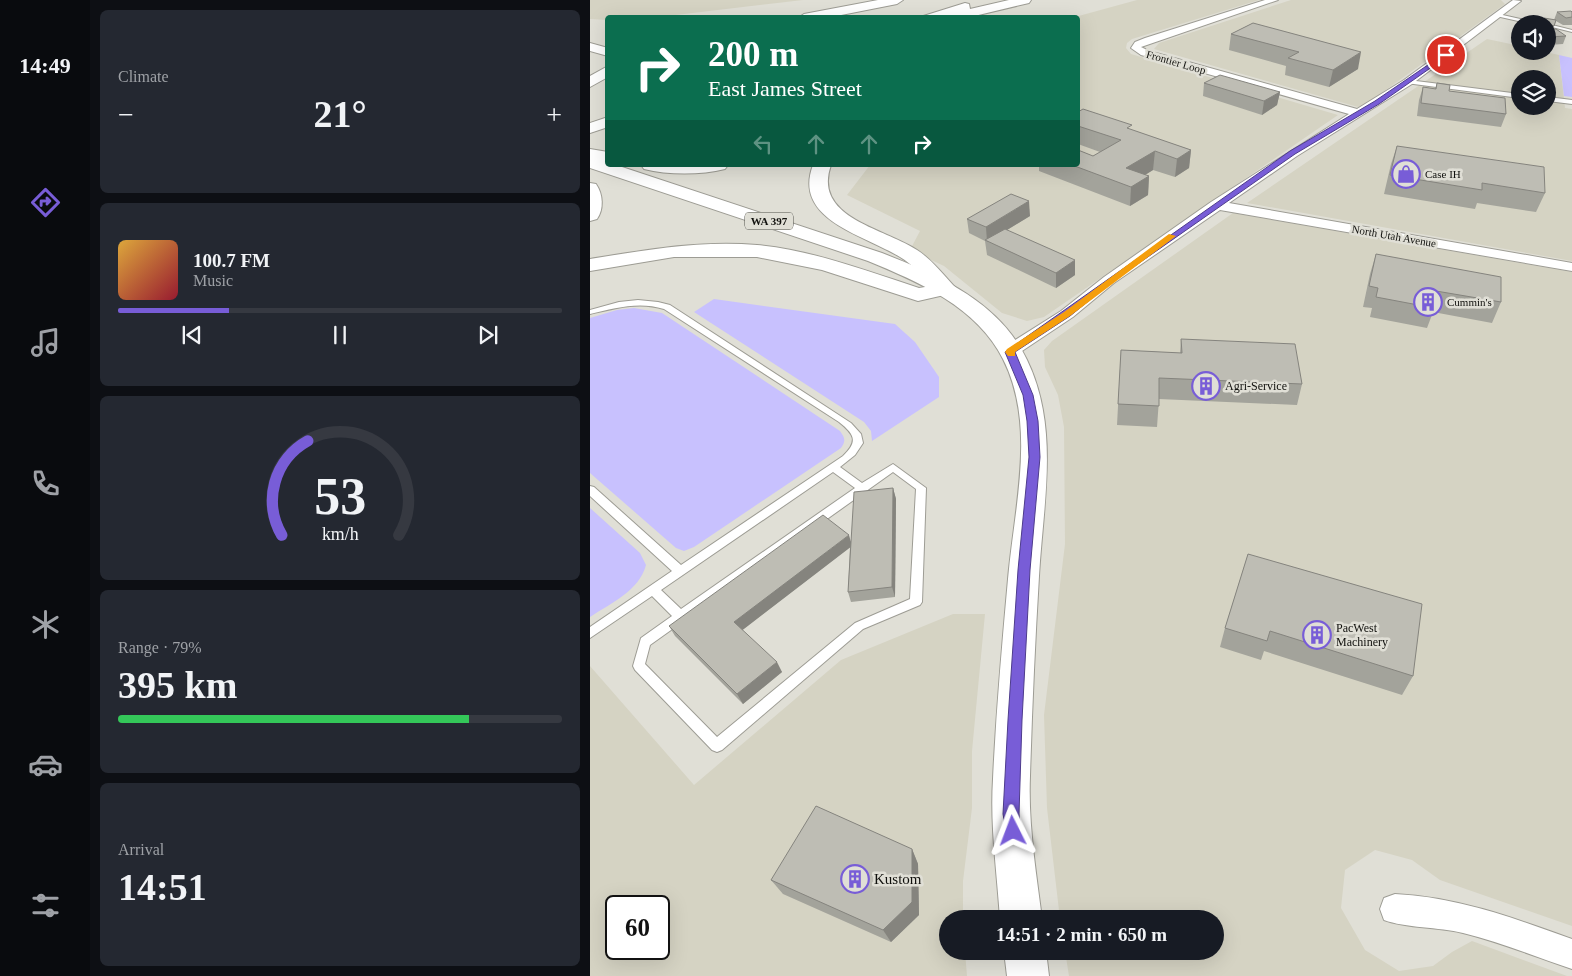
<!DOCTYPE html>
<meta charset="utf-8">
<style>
:root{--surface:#171b24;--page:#242831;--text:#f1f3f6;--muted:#9ea1a6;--line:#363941;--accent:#785dd7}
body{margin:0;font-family:Georgia,serif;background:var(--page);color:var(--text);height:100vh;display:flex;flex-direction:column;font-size:19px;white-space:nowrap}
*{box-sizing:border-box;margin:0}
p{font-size:16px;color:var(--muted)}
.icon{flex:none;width:28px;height:28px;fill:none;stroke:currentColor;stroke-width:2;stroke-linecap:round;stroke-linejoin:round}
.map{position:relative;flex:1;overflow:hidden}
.sheet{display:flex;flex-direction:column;gap:10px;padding:10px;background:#0d0f14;width:500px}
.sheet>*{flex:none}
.guide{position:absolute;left:15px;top:15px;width:475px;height:152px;border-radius:5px;box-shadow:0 5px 20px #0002;background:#0b6e4f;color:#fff;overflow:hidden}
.buttons{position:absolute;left:921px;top:15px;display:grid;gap:10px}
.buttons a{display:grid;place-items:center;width:45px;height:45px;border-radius:50%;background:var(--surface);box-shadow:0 5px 20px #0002;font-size:25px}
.speed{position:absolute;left:15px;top:895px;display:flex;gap:10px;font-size:25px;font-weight:700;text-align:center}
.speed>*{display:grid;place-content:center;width:65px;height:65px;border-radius:50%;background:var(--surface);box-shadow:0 5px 20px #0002;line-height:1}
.speed .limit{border:2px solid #111;border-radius:8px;background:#fff;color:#111}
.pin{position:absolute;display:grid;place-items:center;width:42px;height:42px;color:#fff;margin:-21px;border:2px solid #fff;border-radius:50%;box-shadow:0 1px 5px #0007}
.me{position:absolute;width:55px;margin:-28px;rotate:357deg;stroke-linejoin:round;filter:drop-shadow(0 0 4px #0008)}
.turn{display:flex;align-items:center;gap:18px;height:105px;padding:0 20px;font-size:22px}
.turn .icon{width:65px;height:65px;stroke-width:2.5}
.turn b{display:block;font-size:35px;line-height:42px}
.lanes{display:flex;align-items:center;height:48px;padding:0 20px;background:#0003;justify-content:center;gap:25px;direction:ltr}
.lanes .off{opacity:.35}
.big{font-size:38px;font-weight:600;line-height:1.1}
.sheet .card{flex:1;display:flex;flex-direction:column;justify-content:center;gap:8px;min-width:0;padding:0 18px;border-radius:8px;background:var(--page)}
.sheet .dial{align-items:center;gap:0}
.dial svg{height:130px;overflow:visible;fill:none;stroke:var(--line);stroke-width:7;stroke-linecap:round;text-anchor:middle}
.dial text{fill:var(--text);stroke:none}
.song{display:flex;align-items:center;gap:15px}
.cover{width:60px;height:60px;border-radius:8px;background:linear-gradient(135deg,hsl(40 70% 55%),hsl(350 70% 35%))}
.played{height:5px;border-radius:2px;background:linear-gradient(90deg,var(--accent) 25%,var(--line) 25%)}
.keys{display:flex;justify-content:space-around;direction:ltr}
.heat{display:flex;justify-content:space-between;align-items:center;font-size:28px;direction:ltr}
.charge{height:8px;border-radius:4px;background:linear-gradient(90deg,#34c759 79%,var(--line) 0)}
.trip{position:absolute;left:349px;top:910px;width:285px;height:50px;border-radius:25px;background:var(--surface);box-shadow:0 5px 20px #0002;font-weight:600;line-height:50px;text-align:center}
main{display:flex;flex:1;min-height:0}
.dock{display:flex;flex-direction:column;width:90px;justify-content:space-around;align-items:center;background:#090b0e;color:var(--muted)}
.dock .icon{width:35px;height:35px}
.dock .selected{color:var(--accent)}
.dock b{font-size:22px;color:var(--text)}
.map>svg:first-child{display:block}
.built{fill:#d5d3c3;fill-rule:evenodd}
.green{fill:#c8c1fe}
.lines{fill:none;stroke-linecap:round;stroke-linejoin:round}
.lane-casing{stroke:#9d9c94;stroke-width:2}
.street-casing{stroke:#9d9c94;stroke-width:2}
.primary-casing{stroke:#9d9c94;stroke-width:2}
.highway-casing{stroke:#9d9c94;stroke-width:2}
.lane{fill:#fff;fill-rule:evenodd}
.street{fill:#fff;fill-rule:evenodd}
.primary{fill:#fff;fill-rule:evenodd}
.highway{fill:#fff;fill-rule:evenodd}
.wall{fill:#a3a39b}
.shaded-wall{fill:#85847e}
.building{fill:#bebdb4;stroke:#85847e}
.route{fill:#785dd7;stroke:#4e3c8c}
.slow{fill:#f59e0b}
.labels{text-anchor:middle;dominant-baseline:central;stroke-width:5;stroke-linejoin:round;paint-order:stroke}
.far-street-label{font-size:11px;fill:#10100d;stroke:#e0dfd6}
.far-poi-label{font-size:11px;fill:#10100d;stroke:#e0dfd6;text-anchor:start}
.shield{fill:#e0dfd6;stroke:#4e4e49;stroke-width:1}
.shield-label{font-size:11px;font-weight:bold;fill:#10100d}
.poi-label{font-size:12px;fill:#10100d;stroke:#e0dfd6;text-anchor:start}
.near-poi-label{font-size:15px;fill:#10100d;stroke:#e0dfd6;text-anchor:start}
</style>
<main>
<nav class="dock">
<b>14:49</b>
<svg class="icon selected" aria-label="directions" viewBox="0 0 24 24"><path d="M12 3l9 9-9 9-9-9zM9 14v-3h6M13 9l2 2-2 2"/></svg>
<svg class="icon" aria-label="music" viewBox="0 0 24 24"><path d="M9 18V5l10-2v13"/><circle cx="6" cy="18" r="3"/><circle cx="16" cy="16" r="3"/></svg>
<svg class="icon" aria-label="phone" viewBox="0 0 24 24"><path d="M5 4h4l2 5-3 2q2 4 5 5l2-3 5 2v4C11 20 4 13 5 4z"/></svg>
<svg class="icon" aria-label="climate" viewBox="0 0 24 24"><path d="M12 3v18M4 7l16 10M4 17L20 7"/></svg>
<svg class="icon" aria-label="car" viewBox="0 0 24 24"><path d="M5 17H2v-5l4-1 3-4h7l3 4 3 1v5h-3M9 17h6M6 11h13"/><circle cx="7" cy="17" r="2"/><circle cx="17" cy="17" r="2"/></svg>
<svg class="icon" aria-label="filters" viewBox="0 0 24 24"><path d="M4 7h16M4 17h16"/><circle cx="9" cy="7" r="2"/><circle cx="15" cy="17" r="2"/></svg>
</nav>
<section class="sheet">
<div class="card"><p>Climate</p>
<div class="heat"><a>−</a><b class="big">21°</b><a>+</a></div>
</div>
<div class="card">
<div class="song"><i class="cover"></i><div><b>100.7 FM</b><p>Music</p></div></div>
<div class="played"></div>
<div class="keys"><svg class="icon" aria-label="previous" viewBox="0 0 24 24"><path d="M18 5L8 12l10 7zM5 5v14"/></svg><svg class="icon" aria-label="pause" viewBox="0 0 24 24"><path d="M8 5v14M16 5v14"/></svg><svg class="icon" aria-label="next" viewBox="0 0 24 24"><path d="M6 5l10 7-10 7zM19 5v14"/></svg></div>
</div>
<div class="card dial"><svg viewBox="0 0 100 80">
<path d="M14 69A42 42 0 1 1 86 69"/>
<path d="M14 69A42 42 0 0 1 30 11" stroke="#785dd7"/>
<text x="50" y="56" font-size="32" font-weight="700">53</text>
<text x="50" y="72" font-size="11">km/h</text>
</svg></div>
<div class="card"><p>Range · 79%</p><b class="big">395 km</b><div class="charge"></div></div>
<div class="card"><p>Arrival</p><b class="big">14:51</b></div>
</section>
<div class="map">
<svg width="982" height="976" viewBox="0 0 982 976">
<rect width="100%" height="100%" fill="#e0dfd6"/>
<!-- built -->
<g class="built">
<polygon points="0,0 213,0 69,17 18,18 17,20 0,19"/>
<polygon points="547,0 669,0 542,39 537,43 536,48 541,54 748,115 454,317 437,321 412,313 354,266 320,250 330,231 257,195 280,165 488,165 488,18 485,17"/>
<polygon points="701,0 911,0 915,4 775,105 768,107 564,49 569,43"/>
<path d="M897 39 930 46V51H951L969 55 975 108 982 109V261L657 203ZM930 79H958V106H930Z"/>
<polygon points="643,213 982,272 982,926 850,880 822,860 785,850 755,870 751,908 775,950 809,971 843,966 862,952 882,941 977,976 479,976 475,951 625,951 625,919 470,919 457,808 454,715 475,544 474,427 468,395 455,367 454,350 462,341"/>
<path d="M363 614H395L382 751V808L373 881V919H358V951H375L377 976H0V666L104 785 251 660ZM26 906H69V949H26Z"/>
</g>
<!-- green -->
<g class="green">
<polygon points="969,55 982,58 982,97 974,96"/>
<polygon points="124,299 305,324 325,342 349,377 349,397 282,441 281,431 274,422 104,312"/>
<path d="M44 308 72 313 250 431C255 438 256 441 251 448L104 547 94 551 86 548 0 473V318L27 310Z"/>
<path d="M0 508 50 553 56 565C49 591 21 603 0 617Z"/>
</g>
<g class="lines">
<defs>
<g id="lane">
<polygon points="906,14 908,14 952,24 942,24 906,16"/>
<polygon points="957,24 958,24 982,30 982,32 958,26"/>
<polygon points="818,80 930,94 930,98 816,83 815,82"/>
<polygon points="958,97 982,100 982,104 958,101"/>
<path d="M48 300 68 302 80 305 261 423 271 434 273 443 265 455 250 467 272 483 303 464 336 488 332 602 330 605 273 629 132 750 127 752 122 750 45 670 43 666 51 638 82 616 62 596 0 638V627L82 571 0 496V486L4 487 91 565 253 456C269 441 264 434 249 422L74 309C49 301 25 308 0 314V310L29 302ZM243 472 265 488 91 609 71 590ZM303 472 326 489 320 599 265 623 127 737 55 664 60 645Z"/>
</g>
<g id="street">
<polygon points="675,0 688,0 551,47 559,51 767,109 814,80 923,0 931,1 822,84 707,156 639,203 982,263 982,271 630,210 524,283 483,317 426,355 414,355 412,351 414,347 471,311 514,277 621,202 759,114 551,55 541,48 545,42 555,38"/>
<path d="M805 894C867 897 924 918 982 939V969C946 957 910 942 873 933 849 927 815 928 794 920L790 909 794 898Z"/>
</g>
<g id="primary">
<path d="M0 157 18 162V165H26L292 253C348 275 410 302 437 360 470 428 453 504 449 576 445 642 442 709 440 776 438 824 446 871 452 919H410C407 872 400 826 403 779 406 712 412 645 418 579 424 508 447 426 413 359 387 307 329 282 278 261L0 168Z"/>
<polygon points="414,951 456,951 459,976 417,976"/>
</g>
<g id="highway">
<polygon points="288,0 313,0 307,4 236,18 208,18 214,14"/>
<polygon points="419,0 441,0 439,3 376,18 327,18 375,3 379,4 380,9"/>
<polygon points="0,43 18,48 18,56 0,51"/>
<polygon points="18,66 18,77 0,87 0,76"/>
<polygon points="18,117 18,127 0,133 0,123"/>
<polygon points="0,149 18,152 18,162 0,159"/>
<path d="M51 165H138L135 169C111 175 78 175 54 169Z"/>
<path d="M223 165H241C222 218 294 228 327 250 341 259 352 273 363 285L367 289 363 293 328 301 232 270 167 257H84L0 271V259C55 250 111 240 167 245 222 250 277 271 329 288L341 286C332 275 322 264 310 257 275 235 202 220 223 165Z"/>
<path d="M0 183 6 184C13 194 14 209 7 219L0 221Z"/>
</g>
</defs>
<!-- lane casing -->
<use href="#lane" class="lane-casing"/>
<!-- street casing -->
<use href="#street" class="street-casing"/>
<!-- primary casing -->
<use href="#primary" class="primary-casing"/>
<!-- highway casing -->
<use href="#highway" class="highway-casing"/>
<!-- lane -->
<use href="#lane" class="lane"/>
<!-- street -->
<use href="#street" class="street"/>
<!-- primary -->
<use href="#primary" class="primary"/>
<!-- highway -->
<use href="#highway" class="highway"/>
</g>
<!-- wall -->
<g class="wall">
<polygon points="967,12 982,12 982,25 973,25 966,21 963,29 976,36 973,44 958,45 958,24 964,20"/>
<polygon points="663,23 768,69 739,87 695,75 696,66 639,50 641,34"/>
<polygon points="614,83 690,92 687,105 672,115 613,96"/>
<polygon points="847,83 859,91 916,114 911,127 827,116 829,100 833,87 845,89"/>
<polygon points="488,112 601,150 599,168 585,177 563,170 555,175 559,176 558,195 540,206 449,171 449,165 488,165 510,152 488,144"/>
<polygon points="807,146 955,193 946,212 887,203 885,209 794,194 801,164"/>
<polygon points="440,216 417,230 485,275 466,288 397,255 395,241 379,233 377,219"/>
<polygon points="786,254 911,302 902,323 843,312 837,328 780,317 782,308 773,307 780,274"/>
<polygon points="591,339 712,384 707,405 569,399 567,427 527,425 531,350 590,353"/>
<polygon points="303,488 306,499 305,597 261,602 258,592 260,547 152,630 192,672 153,704 85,636 79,626 261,541"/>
<polygon points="658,554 823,676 812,695 674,651 671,660 630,647 635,628"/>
<polygon points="322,849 328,864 329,915 301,942 193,894 181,880"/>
</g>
<!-- shaded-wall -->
<g class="shaded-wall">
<polygon points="771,52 768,69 739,87 743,70"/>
<polygon points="690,92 687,105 672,115 674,101"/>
<polygon points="601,150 599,168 585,177 587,159"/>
<polygon points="565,151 563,170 537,186 536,168"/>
<polygon points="559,176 558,195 540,206 541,187"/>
<polygon points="439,201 440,216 397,242 396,227"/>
<polygon points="485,260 485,275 466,288 466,273"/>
<polygon points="303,488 306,499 305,597 302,587"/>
<polygon points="259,535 262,546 150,632 144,622"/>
<polygon points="187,662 192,672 153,704 147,694"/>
<polygon points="322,849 328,864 329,915 301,942 293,930"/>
</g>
<!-- building -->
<g class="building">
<polygon points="981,11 982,12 982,17 976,18 967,12"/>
<polygon points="954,18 966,20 964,26 958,25 958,24 952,24"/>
<polygon points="663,23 771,52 743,70 698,58 709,52 641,34"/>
<polygon points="958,29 966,29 976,36 958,37"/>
<polygon points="630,75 690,92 674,101 614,83"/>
<polygon points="847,83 860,85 859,91 915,98 916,114 831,103 833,87 846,89"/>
<polygon points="493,109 542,125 537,128 601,150 587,159 565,151 536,168 559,176 541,187 482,165 488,165 488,150 503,156 531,140 488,126 488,112"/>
<polygon points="807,146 954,167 955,193 892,183 892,190 800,175"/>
<polygon points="421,194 439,201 396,227 377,219"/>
<polygon points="415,229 485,260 466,273 395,240"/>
<polygon points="786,254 911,277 911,302 846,291 844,308 786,297 788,288 779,286"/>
<polygon points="591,339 705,344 712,384 569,378 569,406 528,404 531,350 592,353"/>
<polygon points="303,488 302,587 258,592 264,492"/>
<polygon points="233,515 259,535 144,622 187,662 147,694 79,626"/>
<polygon points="658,554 832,604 823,676 680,631 677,641 635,628"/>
<polygon points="226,806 322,849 322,902 293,930 181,880"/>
</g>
<!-- route -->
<polygon class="route" points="854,54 859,55 789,104 705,154 522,282 480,316 425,352 443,395 448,421 450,457 440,570 432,720 429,814 431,831 428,837 423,839 417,837 413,814 418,720 428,570 439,457 437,421 433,395 415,352 700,151 785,101"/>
<!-- slow -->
<polygon class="slow" points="579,234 586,236 480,316 425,352 425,356 418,356 415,352 417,349 474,312"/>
<!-- icons -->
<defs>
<symbol id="shop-ring" viewBox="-11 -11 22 22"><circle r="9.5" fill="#e0dfd6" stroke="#785dd7" stroke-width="1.5"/><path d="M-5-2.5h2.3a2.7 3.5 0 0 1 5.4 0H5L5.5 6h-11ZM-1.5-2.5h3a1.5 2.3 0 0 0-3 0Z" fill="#785dd7"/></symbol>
<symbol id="building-ring" viewBox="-11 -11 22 22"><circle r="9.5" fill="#e0dfd6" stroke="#785dd7" stroke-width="1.5"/><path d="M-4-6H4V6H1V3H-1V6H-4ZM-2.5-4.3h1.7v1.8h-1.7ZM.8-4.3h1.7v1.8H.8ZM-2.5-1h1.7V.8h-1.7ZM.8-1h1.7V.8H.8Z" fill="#785dd7"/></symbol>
</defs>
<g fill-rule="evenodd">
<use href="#shop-ring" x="800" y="158" width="32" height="32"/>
<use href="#building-ring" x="822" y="286" width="32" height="32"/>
<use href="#building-ring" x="600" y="370" width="32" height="32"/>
<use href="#building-ring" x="711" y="619" width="32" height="32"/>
<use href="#building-ring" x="249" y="863" width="32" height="32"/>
</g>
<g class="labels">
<!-- far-street labels -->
<g class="far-street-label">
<text transform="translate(586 62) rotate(16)">Frontier Loop</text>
<text transform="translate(804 236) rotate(10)">North Utah Avenue</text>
</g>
<!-- far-poi labels -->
<g class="far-poi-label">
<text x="835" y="174">Case IH</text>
<text x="857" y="302">Cummin's</text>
</g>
<!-- shield labels -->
<rect class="shield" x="155" y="212.5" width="48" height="17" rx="4"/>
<g class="shield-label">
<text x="179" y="221">WA 397</text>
</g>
<!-- poi labels -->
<g class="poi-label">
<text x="635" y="386">Agri-Service</text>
<text x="746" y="628">PacWest<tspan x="746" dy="14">Machinery</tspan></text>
</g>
<!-- near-poi labels -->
<g class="near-poi-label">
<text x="284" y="879">Kustom</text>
</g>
</g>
</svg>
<div class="buttons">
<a><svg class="icon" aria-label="sound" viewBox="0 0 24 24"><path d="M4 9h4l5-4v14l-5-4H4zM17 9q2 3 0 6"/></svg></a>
<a><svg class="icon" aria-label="layers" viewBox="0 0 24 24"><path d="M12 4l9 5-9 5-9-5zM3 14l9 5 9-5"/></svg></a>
</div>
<div class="speed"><div class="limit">60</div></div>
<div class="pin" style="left:856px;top:55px;background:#d93025"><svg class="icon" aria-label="arrive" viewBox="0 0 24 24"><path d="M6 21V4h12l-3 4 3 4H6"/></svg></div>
<svg class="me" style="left:423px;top:831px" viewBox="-20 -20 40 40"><path d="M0-17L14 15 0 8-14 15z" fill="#785dd7" stroke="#fff" stroke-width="4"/></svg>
<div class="trip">14:51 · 2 min · 650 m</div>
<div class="guide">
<div class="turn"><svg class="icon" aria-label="right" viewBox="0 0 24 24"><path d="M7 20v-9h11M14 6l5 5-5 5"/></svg><div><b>200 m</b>East James Street</div></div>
<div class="lanes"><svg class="icon off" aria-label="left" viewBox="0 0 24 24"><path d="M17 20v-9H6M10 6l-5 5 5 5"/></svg><svg class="icon off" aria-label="ahead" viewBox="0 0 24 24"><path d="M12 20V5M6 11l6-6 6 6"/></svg><svg class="icon off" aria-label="ahead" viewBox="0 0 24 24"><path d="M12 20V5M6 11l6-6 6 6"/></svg><svg class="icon" aria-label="right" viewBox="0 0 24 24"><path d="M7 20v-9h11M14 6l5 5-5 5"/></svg></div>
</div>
</div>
</main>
